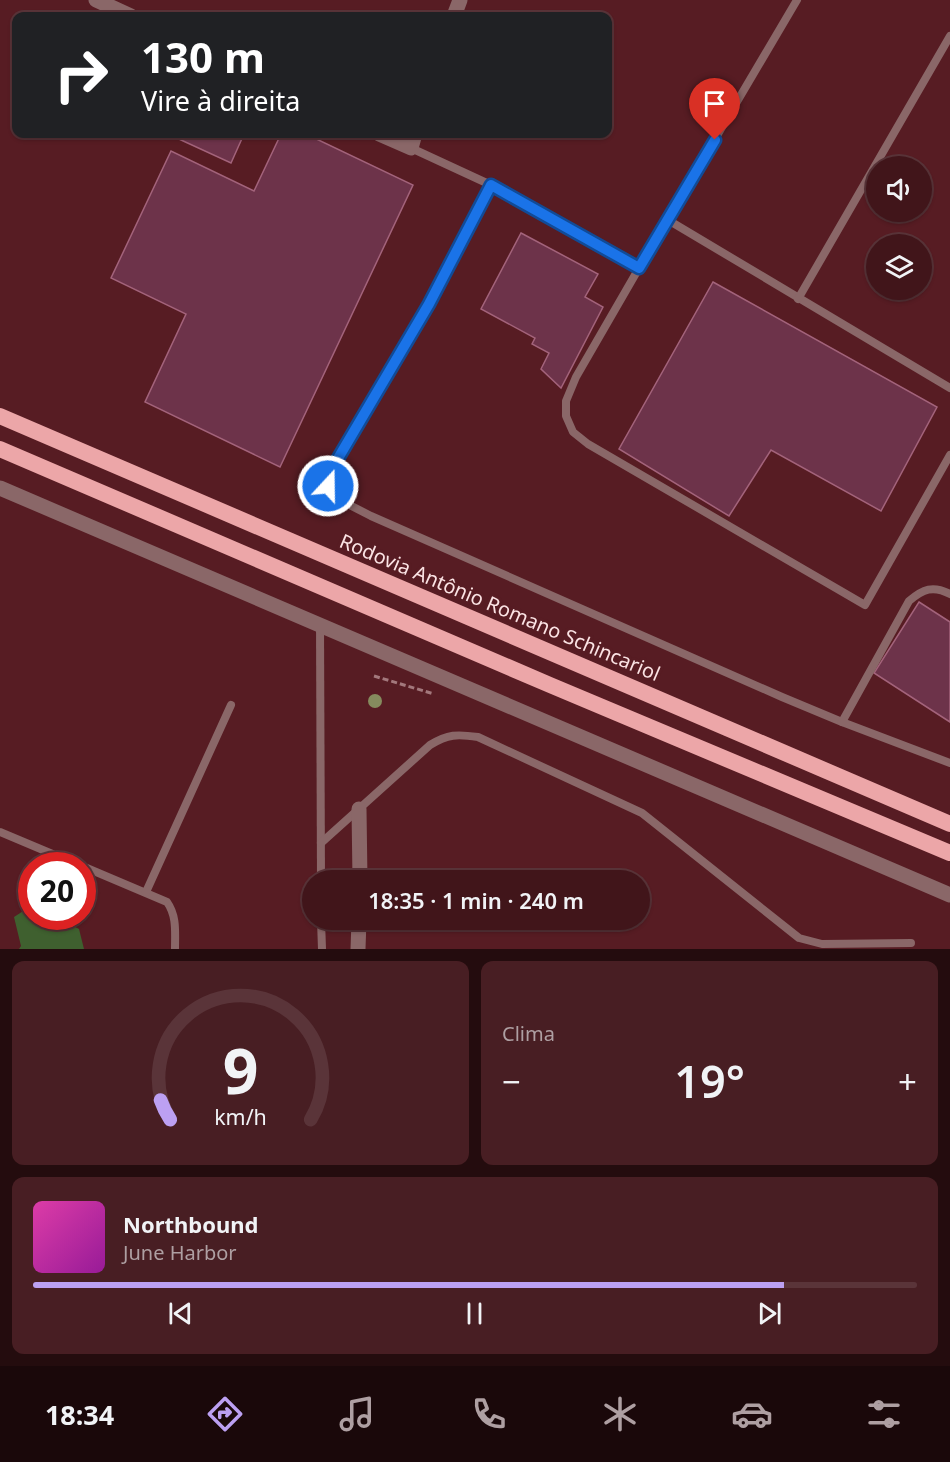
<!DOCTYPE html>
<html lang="pt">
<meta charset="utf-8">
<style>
:root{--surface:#41151a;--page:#481e23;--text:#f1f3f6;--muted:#ae9fa2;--line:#5a3439;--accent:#bca0f2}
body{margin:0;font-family:"Noto Sans",sans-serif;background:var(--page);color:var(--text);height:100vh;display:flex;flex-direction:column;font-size:22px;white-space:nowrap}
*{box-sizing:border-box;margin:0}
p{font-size:20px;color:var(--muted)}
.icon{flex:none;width:33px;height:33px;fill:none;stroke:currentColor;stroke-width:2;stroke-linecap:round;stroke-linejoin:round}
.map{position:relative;height:949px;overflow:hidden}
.panel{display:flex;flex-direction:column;gap:12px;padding:12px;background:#240c0e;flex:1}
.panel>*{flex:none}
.top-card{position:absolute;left:12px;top:12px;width:600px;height:126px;border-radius:12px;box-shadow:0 2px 4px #0004,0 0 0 2px var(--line);background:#202124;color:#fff;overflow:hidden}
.fabs{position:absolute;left:866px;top:156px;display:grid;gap:12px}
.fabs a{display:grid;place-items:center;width:66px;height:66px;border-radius:50%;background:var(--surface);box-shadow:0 2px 4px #0004,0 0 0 2px var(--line);font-size:30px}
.speed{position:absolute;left:18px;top:852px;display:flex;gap:12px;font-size:30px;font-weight:700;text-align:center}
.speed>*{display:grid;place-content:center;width:78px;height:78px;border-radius:50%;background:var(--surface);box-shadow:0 2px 4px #0004,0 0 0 2px var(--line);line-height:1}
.speed .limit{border:9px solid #d22;background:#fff;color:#111}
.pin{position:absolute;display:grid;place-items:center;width:51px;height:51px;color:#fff;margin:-62px -26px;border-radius:50% 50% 50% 0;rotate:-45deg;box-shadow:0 0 6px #0007}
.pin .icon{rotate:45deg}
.me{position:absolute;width:66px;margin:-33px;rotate:21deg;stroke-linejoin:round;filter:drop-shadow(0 0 4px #0008)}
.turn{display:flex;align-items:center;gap:21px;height:126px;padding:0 30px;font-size:27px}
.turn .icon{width:78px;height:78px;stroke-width:2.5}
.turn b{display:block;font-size:42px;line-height:51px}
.big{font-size:45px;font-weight:600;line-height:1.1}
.panel .card{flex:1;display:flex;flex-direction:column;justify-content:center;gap:9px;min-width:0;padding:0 21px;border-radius:12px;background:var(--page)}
.panel .dial{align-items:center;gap:0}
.dial svg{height:156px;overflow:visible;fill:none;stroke:var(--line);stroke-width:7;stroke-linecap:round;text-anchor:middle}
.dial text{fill:var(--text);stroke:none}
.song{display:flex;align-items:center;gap:18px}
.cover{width:72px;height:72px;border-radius:9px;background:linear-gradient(135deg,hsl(320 70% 55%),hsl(300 70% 35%))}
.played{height:6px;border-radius:3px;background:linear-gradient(90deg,var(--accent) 85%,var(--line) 85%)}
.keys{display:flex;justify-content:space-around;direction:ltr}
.heat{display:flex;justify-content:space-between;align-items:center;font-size:33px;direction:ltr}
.panel .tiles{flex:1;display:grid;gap:12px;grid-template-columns:1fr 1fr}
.card:last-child{grid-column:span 2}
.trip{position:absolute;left:302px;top:870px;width:348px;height:60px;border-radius:30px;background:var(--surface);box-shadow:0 2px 4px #0004,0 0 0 2px var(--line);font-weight:600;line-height:60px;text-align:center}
.dock{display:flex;height:96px;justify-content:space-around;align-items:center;background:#1a080a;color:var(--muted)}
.dock .icon{width:42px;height:42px}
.dock .active{color:var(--accent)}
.dock b{font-size:27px;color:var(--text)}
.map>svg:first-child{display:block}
.green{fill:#3f602f}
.building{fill:#6d334a;stroke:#a3637b;stroke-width:1.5}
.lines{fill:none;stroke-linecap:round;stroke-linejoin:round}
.path{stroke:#a3787c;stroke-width:3;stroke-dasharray:6 3;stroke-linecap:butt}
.service{stroke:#8a6768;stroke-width:8}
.minor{stroke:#8a6768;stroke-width:15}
.tertiary{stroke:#8a6768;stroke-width:15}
.trunk{stroke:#eca6a8;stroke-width:16}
.tree{fill:#858b5e}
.route-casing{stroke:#114b97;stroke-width:15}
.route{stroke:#1a73e8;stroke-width:10}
.labels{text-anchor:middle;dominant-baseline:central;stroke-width:6;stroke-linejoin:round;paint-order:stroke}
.street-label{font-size:20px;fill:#fbe3e4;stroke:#571c23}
</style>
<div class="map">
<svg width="950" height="949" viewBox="0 0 950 949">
<rect width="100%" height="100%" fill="#571c23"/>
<!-- green -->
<polygon class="green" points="31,906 32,916 56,917 79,929 84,949 19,949 21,946 14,917"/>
<!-- building -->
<g class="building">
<polygon points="168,134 244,134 231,163"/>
<polygon points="281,134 306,134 413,185 280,467 145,402 186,314 111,278 171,151 254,191"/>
<polygon points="521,233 598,274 585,297 603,307 561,388 541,369 549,353 532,344 535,338 481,309"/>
<polygon points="713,282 937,407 881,511 771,450 729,516 619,449"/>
<polygon points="919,602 950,622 950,722 874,673"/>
</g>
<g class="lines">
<!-- path -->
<polyline class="path" points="374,676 434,694"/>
<!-- service -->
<g class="service">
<polyline points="411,148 491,185 639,268 797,0"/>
<polyline points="491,185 429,304 330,472 328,486 334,497 371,516 782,697 842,722 950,763"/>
<polyline points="668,220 950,388"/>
<polyline points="639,268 576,377 566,401 566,416 573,432 588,444 865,605 950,455"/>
<polyline points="798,299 950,36"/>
<polyline points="320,624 321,880"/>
<path d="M842 722 909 601C923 589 933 585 950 594"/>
<polyline points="0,832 81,866"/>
<path d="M321 843 430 745C448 734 457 734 478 737L642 813 799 938 822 944 911 943"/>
<path d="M82 866 167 902C177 916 175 932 175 949"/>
<polyline points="146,892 231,705"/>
<polyline points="321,920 322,949"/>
</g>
<!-- minor -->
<g class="minor">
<polyline points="96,0 131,16"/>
<polyline points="454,16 460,0"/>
<polyline points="379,134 411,148 415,134"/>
<polyline points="359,809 360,880"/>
<polyline points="358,949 359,920"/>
</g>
<!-- tertiary -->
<polyline class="tertiary" points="0,488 950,895"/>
<!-- trunk -->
<g class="trunk">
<polyline points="0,416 950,824"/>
<polyline points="0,449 550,685 950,853"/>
</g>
</g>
<!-- trees -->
<circle class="tree" cx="375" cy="701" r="7"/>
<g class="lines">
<defs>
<polyline id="route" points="328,486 330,472 429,304 491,185 639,268 715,140"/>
</defs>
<!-- route casing -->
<use href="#route" class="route-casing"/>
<!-- route -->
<use href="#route" class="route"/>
</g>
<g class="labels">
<!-- street labels -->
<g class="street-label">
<text transform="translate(500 607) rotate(23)">Rodovia Antônio Romano Schincariol</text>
</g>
</g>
</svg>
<div class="fabs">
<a><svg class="icon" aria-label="sound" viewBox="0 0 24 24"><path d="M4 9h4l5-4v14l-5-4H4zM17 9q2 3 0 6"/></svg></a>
<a><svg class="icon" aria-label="layers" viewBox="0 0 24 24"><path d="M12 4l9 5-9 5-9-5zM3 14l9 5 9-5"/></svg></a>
</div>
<div class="speed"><div class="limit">20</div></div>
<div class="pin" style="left:715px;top:140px;background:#d93025"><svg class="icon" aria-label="arrive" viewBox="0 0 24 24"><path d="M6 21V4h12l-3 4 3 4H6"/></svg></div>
<svg class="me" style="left:328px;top:486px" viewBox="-20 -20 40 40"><circle r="17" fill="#1a73e8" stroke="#fff" stroke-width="3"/><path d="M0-11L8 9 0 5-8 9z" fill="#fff"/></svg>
<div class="trip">18:35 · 1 min · 240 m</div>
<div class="top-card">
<div class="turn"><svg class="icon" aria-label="right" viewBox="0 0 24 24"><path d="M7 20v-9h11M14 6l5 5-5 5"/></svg><div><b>130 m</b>Vire à direita</div></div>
</div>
</div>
<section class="panel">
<div class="tiles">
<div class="card dial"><svg viewBox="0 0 100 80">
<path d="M14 69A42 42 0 1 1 86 69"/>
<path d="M14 69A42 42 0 0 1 9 59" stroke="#bca0f2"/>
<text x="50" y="56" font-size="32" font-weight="700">9</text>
<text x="50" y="72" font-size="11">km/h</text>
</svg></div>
<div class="card"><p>Clima</p>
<div class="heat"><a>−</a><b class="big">19°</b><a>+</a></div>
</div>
<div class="card">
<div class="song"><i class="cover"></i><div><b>Northbound</b><p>June Harbor</p></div></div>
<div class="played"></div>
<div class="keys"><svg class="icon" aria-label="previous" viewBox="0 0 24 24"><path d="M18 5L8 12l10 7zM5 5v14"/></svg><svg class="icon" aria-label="pause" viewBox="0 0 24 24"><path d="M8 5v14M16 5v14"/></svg><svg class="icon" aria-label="next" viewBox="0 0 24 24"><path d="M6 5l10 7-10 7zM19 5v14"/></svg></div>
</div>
</div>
</section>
<nav class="dock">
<b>18:34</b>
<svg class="icon active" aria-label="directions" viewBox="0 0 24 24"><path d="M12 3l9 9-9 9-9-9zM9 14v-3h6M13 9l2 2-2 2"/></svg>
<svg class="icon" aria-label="music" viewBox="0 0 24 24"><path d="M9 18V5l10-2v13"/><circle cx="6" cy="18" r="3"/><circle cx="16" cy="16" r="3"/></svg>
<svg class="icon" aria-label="phone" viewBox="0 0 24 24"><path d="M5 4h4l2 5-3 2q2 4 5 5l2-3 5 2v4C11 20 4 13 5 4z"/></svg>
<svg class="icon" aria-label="climate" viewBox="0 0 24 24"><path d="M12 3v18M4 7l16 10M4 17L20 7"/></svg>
<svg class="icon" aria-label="car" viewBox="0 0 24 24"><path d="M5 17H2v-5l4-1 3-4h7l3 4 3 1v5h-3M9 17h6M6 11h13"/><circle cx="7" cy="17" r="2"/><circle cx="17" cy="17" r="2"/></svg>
<svg class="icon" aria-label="filters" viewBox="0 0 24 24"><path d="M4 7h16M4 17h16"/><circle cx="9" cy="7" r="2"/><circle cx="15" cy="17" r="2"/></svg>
</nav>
